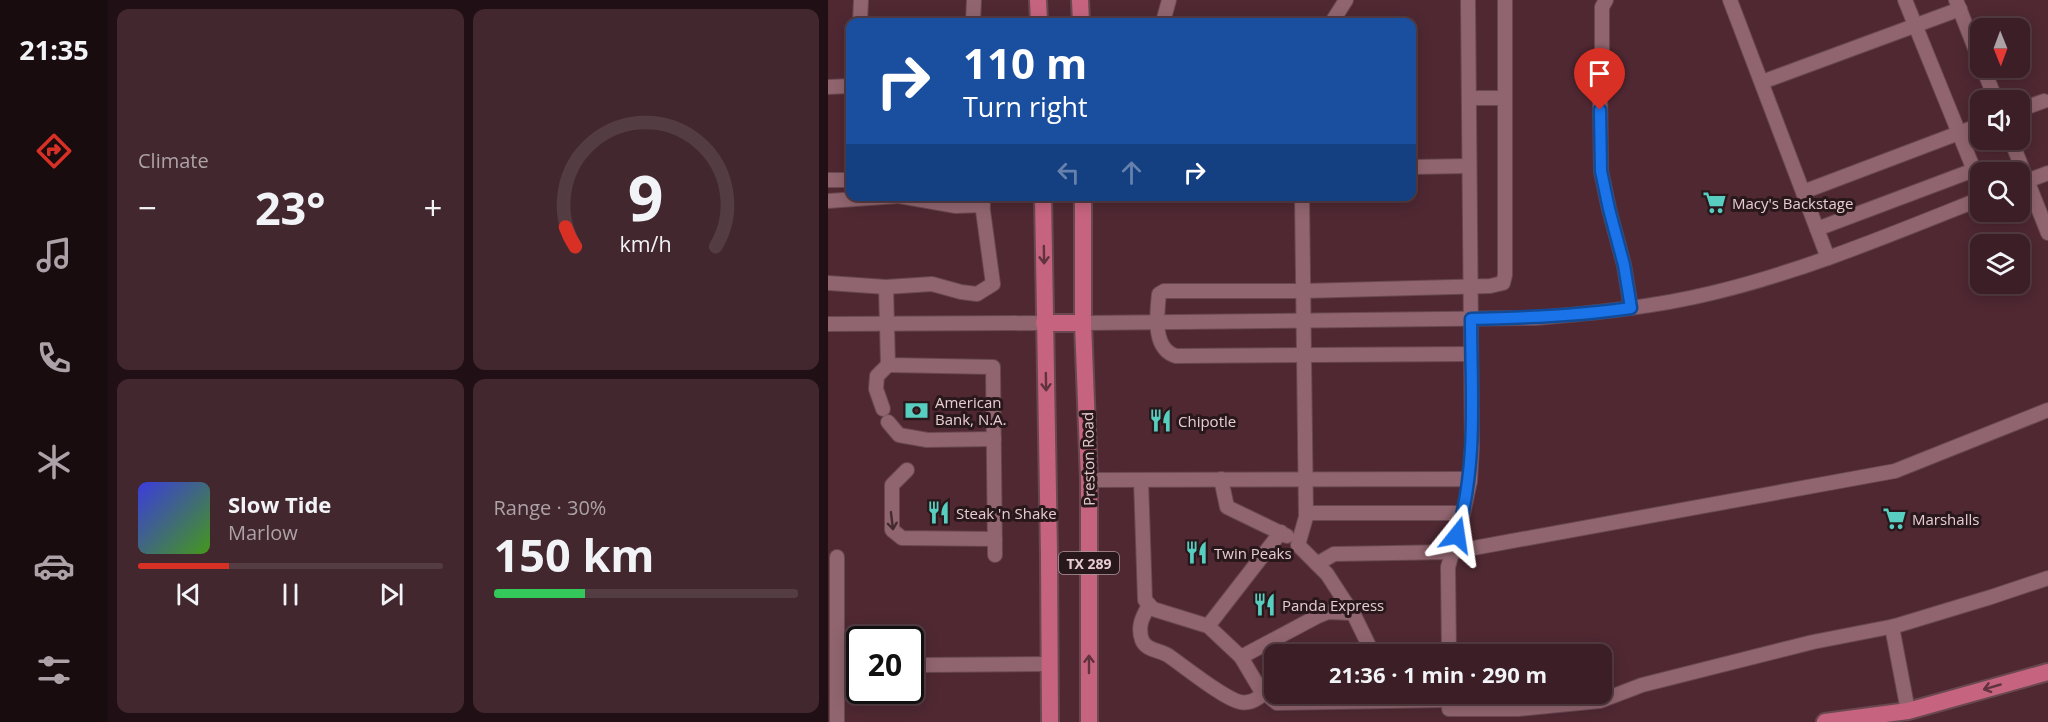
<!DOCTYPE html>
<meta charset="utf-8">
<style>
:root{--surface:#3b1e26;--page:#42272e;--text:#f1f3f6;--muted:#aca2a7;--line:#543c43;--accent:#d93025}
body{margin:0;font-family:"Open Sans",sans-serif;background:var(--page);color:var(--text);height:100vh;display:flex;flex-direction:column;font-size:22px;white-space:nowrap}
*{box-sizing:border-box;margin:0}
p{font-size:20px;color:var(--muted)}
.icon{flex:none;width:33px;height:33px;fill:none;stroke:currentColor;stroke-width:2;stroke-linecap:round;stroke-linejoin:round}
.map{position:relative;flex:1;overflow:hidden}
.side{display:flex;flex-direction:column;gap:9px;padding:9px;background:#201015;width:720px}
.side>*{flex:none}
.guide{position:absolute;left:18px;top:18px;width:570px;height:183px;border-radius:12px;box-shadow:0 3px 15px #0003,0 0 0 2px var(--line);background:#1a4fa0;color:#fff;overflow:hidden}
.needle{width:39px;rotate:179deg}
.controls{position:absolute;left:1142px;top:18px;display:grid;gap:12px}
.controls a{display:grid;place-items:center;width:60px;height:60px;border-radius:12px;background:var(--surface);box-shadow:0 3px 15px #0003,0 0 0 2px var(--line);font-size:30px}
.speed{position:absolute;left:18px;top:626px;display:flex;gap:12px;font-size:30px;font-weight:700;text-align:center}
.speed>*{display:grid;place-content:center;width:78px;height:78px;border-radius:50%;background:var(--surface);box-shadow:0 3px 15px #0003,0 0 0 2px var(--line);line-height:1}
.speed .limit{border:3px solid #111;border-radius:9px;background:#fff;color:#111}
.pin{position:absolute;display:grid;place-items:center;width:51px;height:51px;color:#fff;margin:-62px -26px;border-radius:50% 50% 50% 0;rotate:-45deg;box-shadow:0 0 6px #0007}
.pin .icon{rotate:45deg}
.me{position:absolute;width:66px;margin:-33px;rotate:15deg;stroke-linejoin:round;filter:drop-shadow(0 0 4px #0008)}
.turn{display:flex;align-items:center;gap:21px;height:126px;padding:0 18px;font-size:27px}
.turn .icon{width:78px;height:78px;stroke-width:2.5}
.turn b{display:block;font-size:42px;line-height:51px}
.lanes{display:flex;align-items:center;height:57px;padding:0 18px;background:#0003;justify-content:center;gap:30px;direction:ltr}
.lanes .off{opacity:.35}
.big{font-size:45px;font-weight:700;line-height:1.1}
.side .widget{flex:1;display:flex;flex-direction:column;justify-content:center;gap:9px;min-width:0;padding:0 21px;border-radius:12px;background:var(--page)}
.side .dial{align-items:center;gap:0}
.dial svg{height:156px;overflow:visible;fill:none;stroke:var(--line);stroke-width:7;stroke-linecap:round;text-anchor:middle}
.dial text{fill:var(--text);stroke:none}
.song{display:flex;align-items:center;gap:18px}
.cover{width:72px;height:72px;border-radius:9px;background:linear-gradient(135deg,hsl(240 70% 55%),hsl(100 70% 35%))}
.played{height:6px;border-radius:3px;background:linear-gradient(90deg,var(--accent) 30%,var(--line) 30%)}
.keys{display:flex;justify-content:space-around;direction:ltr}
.heat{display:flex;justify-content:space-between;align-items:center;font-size:33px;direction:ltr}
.charge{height:9px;border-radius:4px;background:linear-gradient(90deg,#34c759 30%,var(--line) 0)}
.side .tiles{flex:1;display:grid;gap:9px;grid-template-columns:repeat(2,1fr)}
.trip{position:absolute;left:436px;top:644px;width:348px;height:60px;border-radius:12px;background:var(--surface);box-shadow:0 3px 15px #0003,0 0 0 2px var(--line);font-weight:700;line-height:60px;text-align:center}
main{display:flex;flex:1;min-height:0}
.dock{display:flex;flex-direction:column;width:108px;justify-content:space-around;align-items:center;background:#180c0f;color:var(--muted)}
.dock .icon{width:42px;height:42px}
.dock .selected{color:var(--accent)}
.dock b{font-size:27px;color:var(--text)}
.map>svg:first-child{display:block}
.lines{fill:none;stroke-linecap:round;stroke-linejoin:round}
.minor-casing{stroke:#694851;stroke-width:16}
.major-casing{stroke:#694851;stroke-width:20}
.minor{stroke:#91656f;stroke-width:14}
.major{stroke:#c6647f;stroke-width:16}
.oneway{stroke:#60333e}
.oneway2{stroke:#432b30}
.route-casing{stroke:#114b97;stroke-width:15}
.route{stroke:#1a73e8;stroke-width:10}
.labels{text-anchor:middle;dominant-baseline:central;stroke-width:6;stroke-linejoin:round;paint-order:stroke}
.shield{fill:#29181b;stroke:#ae979b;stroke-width:1.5}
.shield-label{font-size:14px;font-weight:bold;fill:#e7cdd2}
.poi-label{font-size:15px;fill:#e7cdd2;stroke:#29181b;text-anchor:start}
.street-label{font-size:15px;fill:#e7cdd2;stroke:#29181b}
</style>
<main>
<nav class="dock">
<b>21:35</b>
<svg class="icon selected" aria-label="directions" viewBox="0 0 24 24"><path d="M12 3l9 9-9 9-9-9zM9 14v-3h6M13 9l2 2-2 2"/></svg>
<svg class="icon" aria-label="music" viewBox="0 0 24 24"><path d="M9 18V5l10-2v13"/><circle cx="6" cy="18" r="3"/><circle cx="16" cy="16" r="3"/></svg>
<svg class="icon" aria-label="phone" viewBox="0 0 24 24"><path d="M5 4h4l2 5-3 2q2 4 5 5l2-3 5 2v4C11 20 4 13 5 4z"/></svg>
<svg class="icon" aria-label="climate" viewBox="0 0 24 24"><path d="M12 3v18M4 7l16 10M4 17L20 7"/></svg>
<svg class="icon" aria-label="car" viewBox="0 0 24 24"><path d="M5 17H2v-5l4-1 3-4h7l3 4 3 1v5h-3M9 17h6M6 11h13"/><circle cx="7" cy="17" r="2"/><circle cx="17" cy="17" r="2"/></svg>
<svg class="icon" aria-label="filters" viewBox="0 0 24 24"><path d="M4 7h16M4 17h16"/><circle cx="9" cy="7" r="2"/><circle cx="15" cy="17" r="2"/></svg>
</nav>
<section class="side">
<div class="tiles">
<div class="widget"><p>Climate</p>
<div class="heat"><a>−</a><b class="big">23°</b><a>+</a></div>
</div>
<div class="widget dial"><svg viewBox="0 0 100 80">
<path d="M14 69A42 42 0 1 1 86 69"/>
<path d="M14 69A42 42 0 0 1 9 59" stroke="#d93025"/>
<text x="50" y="56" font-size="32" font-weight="700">9</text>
<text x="50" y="72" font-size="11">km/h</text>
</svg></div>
<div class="widget">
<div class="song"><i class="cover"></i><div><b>Slow Tide</b><p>Marlow</p></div></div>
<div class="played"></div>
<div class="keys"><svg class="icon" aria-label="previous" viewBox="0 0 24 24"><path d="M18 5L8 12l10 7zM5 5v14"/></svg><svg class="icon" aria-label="pause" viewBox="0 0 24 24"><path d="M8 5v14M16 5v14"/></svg><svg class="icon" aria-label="next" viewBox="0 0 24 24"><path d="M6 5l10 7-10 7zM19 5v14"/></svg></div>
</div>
<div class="widget"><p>Range · 30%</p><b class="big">150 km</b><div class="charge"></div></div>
</div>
</section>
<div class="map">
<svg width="1220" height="722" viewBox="0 0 1220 722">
<rect width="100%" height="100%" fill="#4f2832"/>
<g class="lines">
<defs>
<g id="minor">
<polyline points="778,0 774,7 774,67 772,89 773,171 781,209 796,265 803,308"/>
<polyline points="902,0 1000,258"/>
<polyline points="1128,0 1152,61"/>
<polyline points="32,22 33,0"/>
<polyline points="145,22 146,0"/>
<polyline points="335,22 341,0"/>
<polyline points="504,22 518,0"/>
<polyline points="1155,68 1168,100"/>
<polyline points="934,82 1132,9"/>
<polyline points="0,87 22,86"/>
<polyline points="641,98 676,98"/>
<polyline points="1191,110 1216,101"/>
<polyline points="1183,140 1220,233"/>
<polyline points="584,167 641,166"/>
<polyline points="0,180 22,180"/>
<polyline points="1191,184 1220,173"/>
<polyline points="975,192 1152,125"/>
<polyline points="71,196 128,206 155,205"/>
<polyline points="474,196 478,517 470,545 499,574 527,617 545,654"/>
<polyline points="0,201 70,196"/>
<polyline points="989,229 1146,170 1077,0"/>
<polyline points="0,283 58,287 104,284 133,292 149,294 165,284 153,196"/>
<polyline points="58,287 60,365 165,367 167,555"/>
<path d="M255 323 707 318C766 313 827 307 884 293 976 271 1064 234 1152 199"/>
<polyline points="0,324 216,323"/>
<path d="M643 354 348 356C324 349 329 314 331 294L336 291H475L662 286 675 283 677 275V0"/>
<polyline points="55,409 48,389 49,376 60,365"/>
<polyline points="60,422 71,435 99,440 166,439"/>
<polyline points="79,470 64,485 64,530 74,538 167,539"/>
<polyline points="393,479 399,507 459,536"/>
<polyline points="261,480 634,479 642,481"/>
<polyline points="313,480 317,600 325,609 380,626 413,657 432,689 449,703 621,700"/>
<polyline points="478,513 635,513"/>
<polyline points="9,557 9,722"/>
<polyline points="489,564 506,554 624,552 1067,471 1220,410"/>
<path d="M321 605C315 616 309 626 314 640 318 651 333 650 341 656 357 667 395 698 412 702 423 704 428 699 437 693"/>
<polyline points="380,626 453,532"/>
<polyline points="621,654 620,567 634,518 642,481 644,447 640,0"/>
<polyline points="413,657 490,616 500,612 524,613"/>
<polyline points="95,665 222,664"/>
<polyline points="621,709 690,709 772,701 814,685 985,642 1067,626"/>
<polyline points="1080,711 1064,627 1163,597 1220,578"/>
</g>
<g id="major">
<polyline points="210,0 211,22"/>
<polyline points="252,0 253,22"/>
<polyline points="215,196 221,554 222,722"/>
<polyline points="255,196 255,323 261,480 261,722"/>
<polyline points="216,323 255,323"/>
<polyline points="997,722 1080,711 1220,672"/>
</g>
</defs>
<!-- minor casing -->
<use href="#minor" class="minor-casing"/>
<!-- major casing -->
<use href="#major" class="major-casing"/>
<!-- minor -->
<use href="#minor" class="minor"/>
<!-- major -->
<use href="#major" class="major"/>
</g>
<!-- one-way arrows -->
<defs><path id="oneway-shaft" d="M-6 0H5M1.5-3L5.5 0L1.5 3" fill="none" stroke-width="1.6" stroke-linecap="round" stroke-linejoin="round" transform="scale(1.5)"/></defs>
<g class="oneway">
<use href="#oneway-shaft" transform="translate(216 255) rotate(89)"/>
<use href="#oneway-shaft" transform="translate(218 382) rotate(89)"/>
<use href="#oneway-shaft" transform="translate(261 664) rotate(-90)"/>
<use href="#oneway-shaft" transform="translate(1164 687) rotate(164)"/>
</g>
<use class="oneway2" href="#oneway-shaft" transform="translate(64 521) rotate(83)"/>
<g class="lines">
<defs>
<path id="route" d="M629 535C650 463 643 393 643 319 697 318 749 316 803 308L796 265 781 209 773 171 772 110"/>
</defs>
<!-- route casing -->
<use href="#route" class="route-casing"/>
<!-- route -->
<use href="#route" class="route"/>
</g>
<!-- icons -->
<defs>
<symbol id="supermarket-bare" viewBox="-9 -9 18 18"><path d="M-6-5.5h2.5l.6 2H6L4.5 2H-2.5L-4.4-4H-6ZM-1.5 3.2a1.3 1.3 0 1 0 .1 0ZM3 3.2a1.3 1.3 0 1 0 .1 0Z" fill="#58cec0" stroke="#29181b" stroke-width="2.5" paint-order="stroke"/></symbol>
<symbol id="bank-bare" viewBox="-9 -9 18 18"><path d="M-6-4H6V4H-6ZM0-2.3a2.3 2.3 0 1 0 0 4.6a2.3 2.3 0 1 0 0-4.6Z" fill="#58cec0" stroke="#29181b" stroke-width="2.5" paint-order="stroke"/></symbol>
<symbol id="restaurant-bare" viewBox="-9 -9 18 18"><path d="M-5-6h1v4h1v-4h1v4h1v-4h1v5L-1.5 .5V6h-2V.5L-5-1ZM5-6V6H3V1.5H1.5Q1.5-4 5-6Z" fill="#58cec0" stroke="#29181b" stroke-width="2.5" paint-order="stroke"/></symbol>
</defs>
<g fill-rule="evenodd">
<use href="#supermarket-bare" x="870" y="186" width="33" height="33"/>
<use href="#bank-bare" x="72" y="394" width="33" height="33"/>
<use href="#restaurant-bare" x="316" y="404" width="33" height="33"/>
<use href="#restaurant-bare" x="94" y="496" width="33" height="33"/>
<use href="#supermarket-bare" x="1050" y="502" width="33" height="33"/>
<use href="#restaurant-bare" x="352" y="536" width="33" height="33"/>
<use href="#restaurant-bare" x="420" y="588" width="33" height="33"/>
</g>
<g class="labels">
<!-- shield labels -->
<rect class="shield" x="231" y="552" width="60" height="22" rx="4.5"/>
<g class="shield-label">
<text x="261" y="563">TX 289</text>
</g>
<!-- poi labels -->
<g class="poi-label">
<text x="904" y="203">Macy's Backstage</text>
<text x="107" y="402">American<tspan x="107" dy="17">Bank, N.A.</tspan></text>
<text x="350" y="421">Chipotle</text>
<text x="128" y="513">Steak 'n Shake</text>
<text x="1084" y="519">Marshalls</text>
<text x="386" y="553">Twin Peaks</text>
<text x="454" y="605">Panda Express</text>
</g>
<!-- street labels -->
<g class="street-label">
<text transform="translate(260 459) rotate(-91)">Preston Road</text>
</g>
</g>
</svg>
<div class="controls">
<a><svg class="needle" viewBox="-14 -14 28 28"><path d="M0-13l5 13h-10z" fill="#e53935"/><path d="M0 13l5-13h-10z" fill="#aca2a7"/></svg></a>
<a><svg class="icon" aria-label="sound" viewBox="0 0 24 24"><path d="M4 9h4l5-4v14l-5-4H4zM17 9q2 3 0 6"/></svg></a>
<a><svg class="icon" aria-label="search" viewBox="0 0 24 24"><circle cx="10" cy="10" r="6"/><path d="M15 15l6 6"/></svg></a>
<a><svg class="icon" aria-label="layers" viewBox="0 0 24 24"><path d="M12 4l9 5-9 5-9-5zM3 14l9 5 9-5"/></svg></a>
</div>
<div class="speed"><div class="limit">20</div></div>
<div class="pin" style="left:772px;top:110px;background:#d93025"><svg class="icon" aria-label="arrive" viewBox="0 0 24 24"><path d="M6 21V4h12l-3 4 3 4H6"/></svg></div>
<svg class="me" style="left:629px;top:535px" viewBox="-20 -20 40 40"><path d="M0-17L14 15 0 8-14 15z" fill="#1a73e8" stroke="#fff" stroke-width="4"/></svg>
<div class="trip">21:36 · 1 min · 290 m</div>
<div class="guide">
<div class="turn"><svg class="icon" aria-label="right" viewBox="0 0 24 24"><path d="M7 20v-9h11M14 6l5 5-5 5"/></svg><div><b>110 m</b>Turn right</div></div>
<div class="lanes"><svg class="icon off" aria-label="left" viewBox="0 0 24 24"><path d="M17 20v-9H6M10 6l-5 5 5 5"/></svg><svg class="icon off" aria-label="ahead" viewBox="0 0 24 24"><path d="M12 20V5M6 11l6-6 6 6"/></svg><svg class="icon" aria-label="right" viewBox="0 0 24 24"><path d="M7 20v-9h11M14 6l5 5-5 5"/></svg></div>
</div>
</div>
</main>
